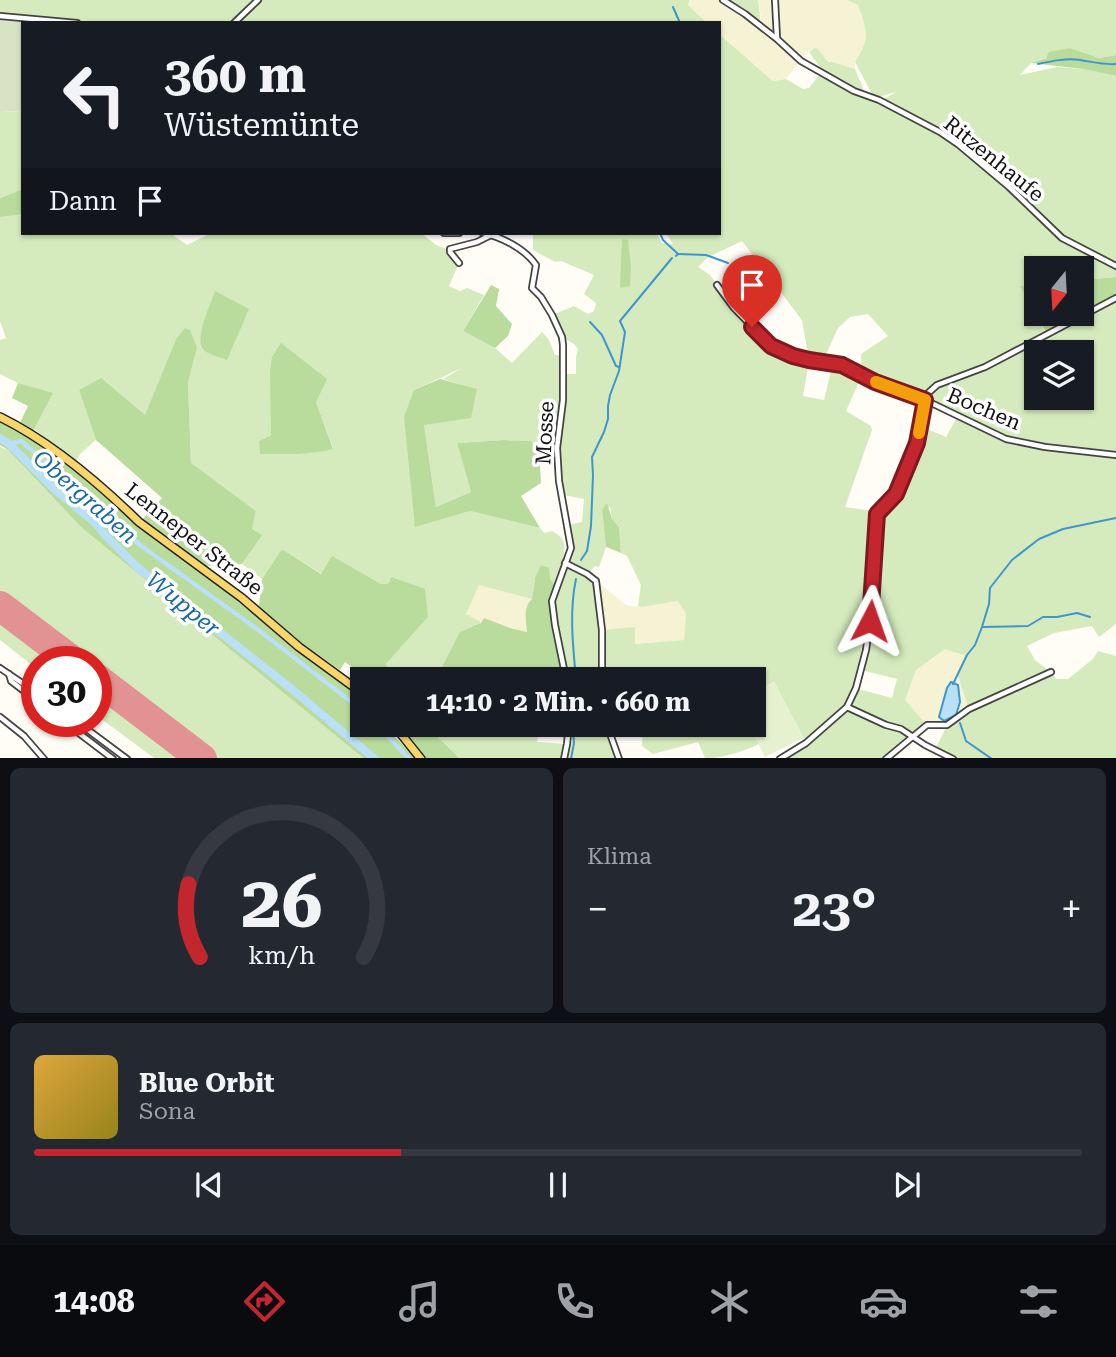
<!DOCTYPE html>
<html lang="de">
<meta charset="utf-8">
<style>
:root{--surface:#171b24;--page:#242831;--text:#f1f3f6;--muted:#9ea1a6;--line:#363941;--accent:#c4262e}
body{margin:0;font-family:"Roboto Serif",serif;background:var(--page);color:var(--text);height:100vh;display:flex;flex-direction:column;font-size:26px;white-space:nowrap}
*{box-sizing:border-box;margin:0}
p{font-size:23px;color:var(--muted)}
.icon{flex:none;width:38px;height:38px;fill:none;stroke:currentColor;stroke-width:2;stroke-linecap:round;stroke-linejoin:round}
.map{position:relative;height:758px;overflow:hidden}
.sheet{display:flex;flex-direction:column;gap:10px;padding:10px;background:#0d0f14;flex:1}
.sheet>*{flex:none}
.hud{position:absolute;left:21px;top:21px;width:700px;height:214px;border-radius:0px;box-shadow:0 2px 5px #0004;background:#171b24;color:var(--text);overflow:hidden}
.needle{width:46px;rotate:198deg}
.buttons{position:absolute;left:1024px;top:256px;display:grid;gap:14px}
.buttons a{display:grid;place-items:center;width:70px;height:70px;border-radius:0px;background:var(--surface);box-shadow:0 2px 5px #0004;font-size:35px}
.speed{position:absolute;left:21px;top:646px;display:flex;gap:14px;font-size:35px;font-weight:700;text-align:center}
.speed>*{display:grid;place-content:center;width:91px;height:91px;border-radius:50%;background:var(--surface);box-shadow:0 2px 5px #0004;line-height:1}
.speed .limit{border:10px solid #d22;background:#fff;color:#111}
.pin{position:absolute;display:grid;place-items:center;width:60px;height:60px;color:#fff;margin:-72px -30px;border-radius:50% 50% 50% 0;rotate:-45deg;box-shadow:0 0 7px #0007}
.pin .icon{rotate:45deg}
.me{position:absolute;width:77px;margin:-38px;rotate:4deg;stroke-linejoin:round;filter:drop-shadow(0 0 5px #0008)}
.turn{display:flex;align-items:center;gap:24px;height:147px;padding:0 28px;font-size:32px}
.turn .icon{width:91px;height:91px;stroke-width:2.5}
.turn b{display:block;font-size:49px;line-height:60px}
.then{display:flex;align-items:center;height:66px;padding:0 28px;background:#0003;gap:14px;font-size:26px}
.big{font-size:52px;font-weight:700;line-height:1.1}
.sheet .card{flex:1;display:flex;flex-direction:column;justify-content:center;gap:10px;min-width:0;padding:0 24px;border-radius:10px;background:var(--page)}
.sheet .dial{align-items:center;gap:0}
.dial svg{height:182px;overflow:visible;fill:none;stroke:var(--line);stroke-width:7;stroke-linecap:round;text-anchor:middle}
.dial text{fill:var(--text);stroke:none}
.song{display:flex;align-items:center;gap:21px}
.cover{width:84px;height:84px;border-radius:10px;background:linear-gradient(135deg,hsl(40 70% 55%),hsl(50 70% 35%))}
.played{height:7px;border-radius:4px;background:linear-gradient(90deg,var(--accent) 35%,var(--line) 35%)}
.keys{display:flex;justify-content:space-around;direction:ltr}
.heat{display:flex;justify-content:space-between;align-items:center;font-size:38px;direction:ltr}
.sheet .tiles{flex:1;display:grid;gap:10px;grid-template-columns:1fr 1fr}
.card:last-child{grid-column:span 2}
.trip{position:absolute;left:350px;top:667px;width:416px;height:70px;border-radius:0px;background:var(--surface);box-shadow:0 2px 5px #0004;font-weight:700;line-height:70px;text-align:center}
.tabs{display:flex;height:112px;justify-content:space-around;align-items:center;background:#090b0e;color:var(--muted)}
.tabs .icon{width:49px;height:49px}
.tabs .selected{color:var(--accent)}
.tabs b{font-size:32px;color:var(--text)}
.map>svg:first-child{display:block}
.farmland{fill:#f6f3d4}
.green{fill:#d5ebbd;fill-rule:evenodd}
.forest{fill:#b9dc9c}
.cemetery{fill:#d9e3c4}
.pitch{fill:#e6f2cf}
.water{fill:#b9e0f7;stroke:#3f96cf;stroke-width:2}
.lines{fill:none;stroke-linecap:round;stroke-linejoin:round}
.stream{stroke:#3f96cf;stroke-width:2}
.canal{stroke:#b9e0f7;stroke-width:4.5}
.river{stroke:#b9e0f7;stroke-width:8}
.runway{stroke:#e29292;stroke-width:30}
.minor-casing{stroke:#444;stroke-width:8}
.primary-casing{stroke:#222;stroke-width:10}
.minor{stroke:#fff;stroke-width:4.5}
.primary{stroke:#f9d66b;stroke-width:7}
.route-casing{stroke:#7f191e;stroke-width:18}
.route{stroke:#c4262e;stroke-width:12}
.slow{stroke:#f59e0b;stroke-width:12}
.labels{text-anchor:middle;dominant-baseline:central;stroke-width:7;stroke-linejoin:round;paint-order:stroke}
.street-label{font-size:21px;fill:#111;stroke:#fff}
.water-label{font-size:23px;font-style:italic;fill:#1768a6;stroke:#fff}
</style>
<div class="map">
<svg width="1116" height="759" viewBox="0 0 1116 759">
<rect width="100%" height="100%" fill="#fffdf5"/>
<!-- farmland -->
<g class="farmland">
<polygon points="691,0 722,0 762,24 758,0 847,0 858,5 867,33 864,49 855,62 855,69 833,62 828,63 815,47 806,54 786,79 773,81 719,34 719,23 707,23 688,5"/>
<polygon points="596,581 626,605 642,607 679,601 686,614 684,640 634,644 602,630"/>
<polygon points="479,585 532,599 527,632 481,622 465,614"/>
<polygon points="945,649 966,656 969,709 947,725 927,725 905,700 916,670"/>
</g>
<!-- green -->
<g class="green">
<polygon points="0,0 255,0 232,23 68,23 0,15"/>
<polygon points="261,0 690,0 688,5 707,23 236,23"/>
<polygon points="726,0 758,0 761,24"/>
<path d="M847 0H1116V55L1099 58 1070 48 1031 63 1020 75 1057 67 1083 69 1116 76V264L1063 236 960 143 882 100 896 92 878 97 872 94 855 62C871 37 867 32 858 5Z"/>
<path d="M719 34 773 81 786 79 803 89 809 88 820 74 876 101 940 135 958 147 1007 189 1061 239 1116 268V277L1082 280V268H1036V284L1021 286 1046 334 1008 355 937 385 925 400 862 375 846 411 871 426 872 430 845 507 873 511 872 567 868 621 853 687 845 704 805 741 774 682 754 692V679H567L552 601 565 569 567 567H570L589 578 595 583 602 630 635 627V644L684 640 686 614 678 601 642 607 638 606 641 585 627 556 621 553 619 527 612 519 610 507 602 510 606 547 599 567 595 566 588 574 569 561 573 548 568 525 582 522 584 499 563 495 559 445 565 391 564 358 566 357 567 374H576V357L578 349 574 344 562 337 552 315 574 306 588 314 594 311 596 303 584 294 594 275 561 261 555 262 533 250V233H586L588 235 591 233H656L662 243 673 244 666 233H719ZM742 241 802 320 809 360 770 346 734 308 710 275 698 267 708 257ZM868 314 888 336 861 354 862 374 833 363 824 400 803 396 809 361H823L838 328 850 317Z"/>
<polygon points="816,47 828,62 833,62 855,69 865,93 856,90 823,71 809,52"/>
<polygon points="23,111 23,189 0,198 0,112"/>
<path d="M23 212V233H170L187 245 211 233H421L436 245 449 250 459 263 449 286 460 291 467 288 484 295 463 331 495 348 512 363 542 332 549 340 555 355H561L562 391 555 448 539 450 531 441 504 440 457 443 471 492 436 507 424 425 477 390 443 379 462 368 414 390 416 526 470 511 540 528 544 533 552 531C557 534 563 537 564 544 566 554 559 576 556 586L550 579 535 578 532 599 479 585 466 614 481 622 438 674 449 679H395L386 664 428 617 391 577 388 584H381L332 557 322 574 282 549 262 579 242 564 261 536 252 529 256 511 191 464 188 383 197 348 176 339 145 416 101 379 79 390 96 440 80 454 76 462 34 429 52 394 18 383 0 374V340L6 338 0 321V217L18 215ZM316 402 333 448 259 441 271 435Z"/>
<path d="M1116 301V624L1099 637 1092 626 1054 633 1027 646 1035 660 1051 672 1056 679H1068L1093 659 1098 651 1116 656V758L953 759 935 750 947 725 969 709 957 673 966 656 945 649 916 670 905 700 927 725 886 758 785 759 807 744 846 710 855 712 850 706 858 689 892 698 897 679 861 670 870 636 879 517 896 494 917 443 920 426 946 437 957 417 927 400 938 386 1047 336ZM1036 352H1082V397H1036Z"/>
<polygon points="0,447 8,450 82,528 363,758 154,758 96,715 96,662 37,662 37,669 0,640"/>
<polygon points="426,725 540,725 537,742 566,744 561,758 459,758"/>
<polygon points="572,725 602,727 605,728 618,759 565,759 569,744 572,742"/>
<path d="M635 725H749L759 744C742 752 723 758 705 758L698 742 653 754 642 746 643 729Z"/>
</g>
<!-- forest -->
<g class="forest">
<polygon points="1070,48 1099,58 1116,55 1116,76 1083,69 1031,63 1046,58 1049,52"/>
<polygon points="23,189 23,212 18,215 0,217 0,198"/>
<polygon points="622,239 628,240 631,266 630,286 620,288"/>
<polygon points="1116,277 1116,296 1047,334 1020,286 1036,284 1036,313 1082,313 1082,280"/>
<polygon points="491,285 499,289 496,306 512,324 508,336 495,348 463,331"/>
<path d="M215 291 249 309 227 360C220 357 211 355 205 351 192 342 211 304 215 291Z"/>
<polygon points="185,328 190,330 197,348 188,383 191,463 256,511 252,529 262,535 242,564 205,566 143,519 162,498 96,440 79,390 101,378 145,415 176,339"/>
<path d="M281 343 327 379 316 402 333 449C309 455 285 454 260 454L259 441 271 435 270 371 272 357Z"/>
<polygon points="440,379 477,389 471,418 424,425 436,507 471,492 457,443 504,440 531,441 539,450 541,483 521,496 540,528 470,511 415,527 404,417 414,390"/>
<polygon points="18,383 53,393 31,435 72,467 137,525 230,594 297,649 343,683 362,703 362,724 383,725 416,758 363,758 82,528 8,450 0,445 0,421 17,429 28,406 12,398"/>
<polygon points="607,503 612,519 619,527 621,553 606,547 602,510"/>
<polygon points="282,549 321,574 332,556 381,584 388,584 391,577 425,589 428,617 386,664 395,679 368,679 345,662 340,670 302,643 259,606 262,579"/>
<path d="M541 565 549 568 550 579 556 586 552 601 566 679H449L438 675 460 632 481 623 484 618 510 628 527 632C526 620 523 607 532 599L535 578Z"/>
<polygon points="399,725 426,725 459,758 425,758"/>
</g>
<!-- cemetery -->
<polygon class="cemetery" points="0,20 23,21 23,111 0,112"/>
<!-- pitch -->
<polygon class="pitch" points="774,682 803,738 765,757 749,725 754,724 754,692"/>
<!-- water -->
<polygon class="water" points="951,682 958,685 960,702 956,715 944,721 939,717 947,688"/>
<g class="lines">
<!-- stream -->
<g class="stream">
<polyline points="673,7 680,23"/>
<path d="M1038 64C1052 61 1066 58 1080 60 1093 62 1103 65 1116 64"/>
<polyline points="660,233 663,240 678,254 676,256"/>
<polyline points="678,254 706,255 728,263"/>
<polyline points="590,322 602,335 616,366 619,367"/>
<polyline points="581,560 587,551 591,526 593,475 592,457 604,432 608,419 608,406 610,395 619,371 625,332 620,321 672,258"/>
<path d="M576 579C569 612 573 646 576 679"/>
<polyline points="983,627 1028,626 1043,617 1057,617 1077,613 1090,617"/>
<polyline points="953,684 967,655 975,645 982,627 989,604 990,588 1012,560 1039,539 1063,529 1116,518"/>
<polyline points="960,723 966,741 992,759"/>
<polyline points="571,759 574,743 573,730"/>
</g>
<!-- canal -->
<g class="canal">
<polyline points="9,444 21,441 140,545 257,629 362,710"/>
<polyline points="377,724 409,759"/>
</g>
<!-- river -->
<polyline class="river" points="0,438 9,444 55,490 94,522 106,536 137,567 293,690 375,759"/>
<!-- runway -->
<g class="runway">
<polyline points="0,606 74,662"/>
<polyline points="96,678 202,759"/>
</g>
<defs>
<g id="minor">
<polyline points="723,0 745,14 777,39 801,61 854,91 879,100 940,132 959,145 1009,187 1062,238 1116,266"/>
<polyline points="775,0 777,38"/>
<polyline points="0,16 77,23"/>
<polyline points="234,23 258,0"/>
<polyline points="444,233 459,233"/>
<path d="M483 233C502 237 525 249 536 265L532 288 541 297 552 315 562 337 563 345V400L557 448 559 481 571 548 552 601 555 625 566 679"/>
<polyline points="459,263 450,252 450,249 477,242 491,235"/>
<polyline points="717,285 734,308 771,346 793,356 809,360 842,365 875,382 925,400 1006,439 1045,447 1116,455"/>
<polyline points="565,563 587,574 596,581 602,630 602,679"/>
<polyline points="0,668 37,693"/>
<polyline points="9,674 11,681 37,701"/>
<polyline points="847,707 886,725 901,729 925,745 953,759"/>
<polyline points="0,717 24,736 44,759"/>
<polyline points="63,721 113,759"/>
<polyline points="76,721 127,759"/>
<polyline points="600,724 608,728 619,759"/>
<polyline points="564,759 567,744 569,724"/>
<polyline points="780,759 806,743 847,707 856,688 866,650 870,621 877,514 896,494 917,443 926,395 937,385 985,367 1116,298"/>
<polyline points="886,759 927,725 947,725 969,709 1051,672"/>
</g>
<g id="primary">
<path d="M0 417C51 442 99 483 139 522L242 598 299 647 362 693"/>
<polyline points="393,724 421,759"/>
</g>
</defs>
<!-- minor casing -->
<use href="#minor" class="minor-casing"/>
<!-- primary casing -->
<use href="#primary" class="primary-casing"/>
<!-- minor -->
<use href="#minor" class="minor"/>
<!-- primary -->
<use href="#primary" class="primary"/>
</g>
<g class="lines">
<defs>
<polyline id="route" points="752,327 771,346 793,356 809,360 842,365 875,382 925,400 917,443 896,494 877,514 870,621"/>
</defs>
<!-- route casing -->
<use href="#route" class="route-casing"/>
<!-- route -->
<use href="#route" class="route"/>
<!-- slow -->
<polyline class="slow" points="876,382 925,400 919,433"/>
</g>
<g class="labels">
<!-- street labels -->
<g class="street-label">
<text transform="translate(994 159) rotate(39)">Ritzenhaufe</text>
<text transform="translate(984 409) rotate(23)">Bochen</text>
<text transform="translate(545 433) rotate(-87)">Mosse</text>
<text transform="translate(194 539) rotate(38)">Lenneper Straße</text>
</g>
<!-- water labels -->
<g class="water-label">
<text transform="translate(85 497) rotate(41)">Obergraben</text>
<text transform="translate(183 604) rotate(39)">Wupper</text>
</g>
</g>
</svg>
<div class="buttons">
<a><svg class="needle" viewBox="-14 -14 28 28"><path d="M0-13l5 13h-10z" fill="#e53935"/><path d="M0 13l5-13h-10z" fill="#9ea1a6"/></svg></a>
<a><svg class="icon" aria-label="layers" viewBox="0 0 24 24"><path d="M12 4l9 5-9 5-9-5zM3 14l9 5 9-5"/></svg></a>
</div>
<div class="speed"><div class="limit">30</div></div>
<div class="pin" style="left:752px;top:327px;background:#d93025"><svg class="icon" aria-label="arrive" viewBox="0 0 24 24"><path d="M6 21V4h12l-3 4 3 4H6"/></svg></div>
<svg class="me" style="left:870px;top:621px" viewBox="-20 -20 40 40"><path d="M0-17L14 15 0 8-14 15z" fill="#c4262e" stroke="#fff" stroke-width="4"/></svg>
<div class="trip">14:10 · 2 Min. · 660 m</div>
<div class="hud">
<div class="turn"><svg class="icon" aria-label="left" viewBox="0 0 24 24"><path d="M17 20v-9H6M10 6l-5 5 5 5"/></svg><div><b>360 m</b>Wüstemünte</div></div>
<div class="then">Dann<svg class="icon" aria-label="arrive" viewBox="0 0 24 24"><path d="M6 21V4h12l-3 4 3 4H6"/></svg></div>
</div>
</div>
<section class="sheet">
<div class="tiles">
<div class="card dial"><svg viewBox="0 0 100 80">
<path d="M14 69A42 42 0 1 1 86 69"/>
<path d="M14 69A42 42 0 0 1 9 37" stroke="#c4262e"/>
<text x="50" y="56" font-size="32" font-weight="700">26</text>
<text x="50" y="72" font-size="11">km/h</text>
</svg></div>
<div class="card"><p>Klima</p>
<div class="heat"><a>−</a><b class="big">23°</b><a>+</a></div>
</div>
<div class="card">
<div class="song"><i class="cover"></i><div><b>Blue Orbit</b><p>Sona</p></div></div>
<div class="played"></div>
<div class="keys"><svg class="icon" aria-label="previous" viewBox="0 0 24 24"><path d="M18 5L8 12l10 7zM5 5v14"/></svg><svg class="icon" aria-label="pause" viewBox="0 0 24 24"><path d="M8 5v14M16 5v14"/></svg><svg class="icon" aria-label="next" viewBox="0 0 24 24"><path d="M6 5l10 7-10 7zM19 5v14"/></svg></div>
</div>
</div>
</section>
<nav class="tabs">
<b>14:08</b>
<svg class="icon selected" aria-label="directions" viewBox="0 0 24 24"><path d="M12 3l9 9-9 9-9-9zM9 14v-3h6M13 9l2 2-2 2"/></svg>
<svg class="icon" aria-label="music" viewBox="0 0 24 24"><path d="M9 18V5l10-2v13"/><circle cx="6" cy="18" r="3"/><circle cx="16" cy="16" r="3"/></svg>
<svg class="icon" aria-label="phone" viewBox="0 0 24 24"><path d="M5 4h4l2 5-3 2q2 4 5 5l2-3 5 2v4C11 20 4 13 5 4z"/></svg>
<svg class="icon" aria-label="climate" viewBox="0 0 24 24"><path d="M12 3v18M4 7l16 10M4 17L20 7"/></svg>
<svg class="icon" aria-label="car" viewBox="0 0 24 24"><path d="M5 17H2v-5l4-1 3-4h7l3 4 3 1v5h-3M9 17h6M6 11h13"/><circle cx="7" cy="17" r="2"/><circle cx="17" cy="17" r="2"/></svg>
<svg class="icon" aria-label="filters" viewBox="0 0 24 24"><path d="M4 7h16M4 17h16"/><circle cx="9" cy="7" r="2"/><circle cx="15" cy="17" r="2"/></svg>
</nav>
